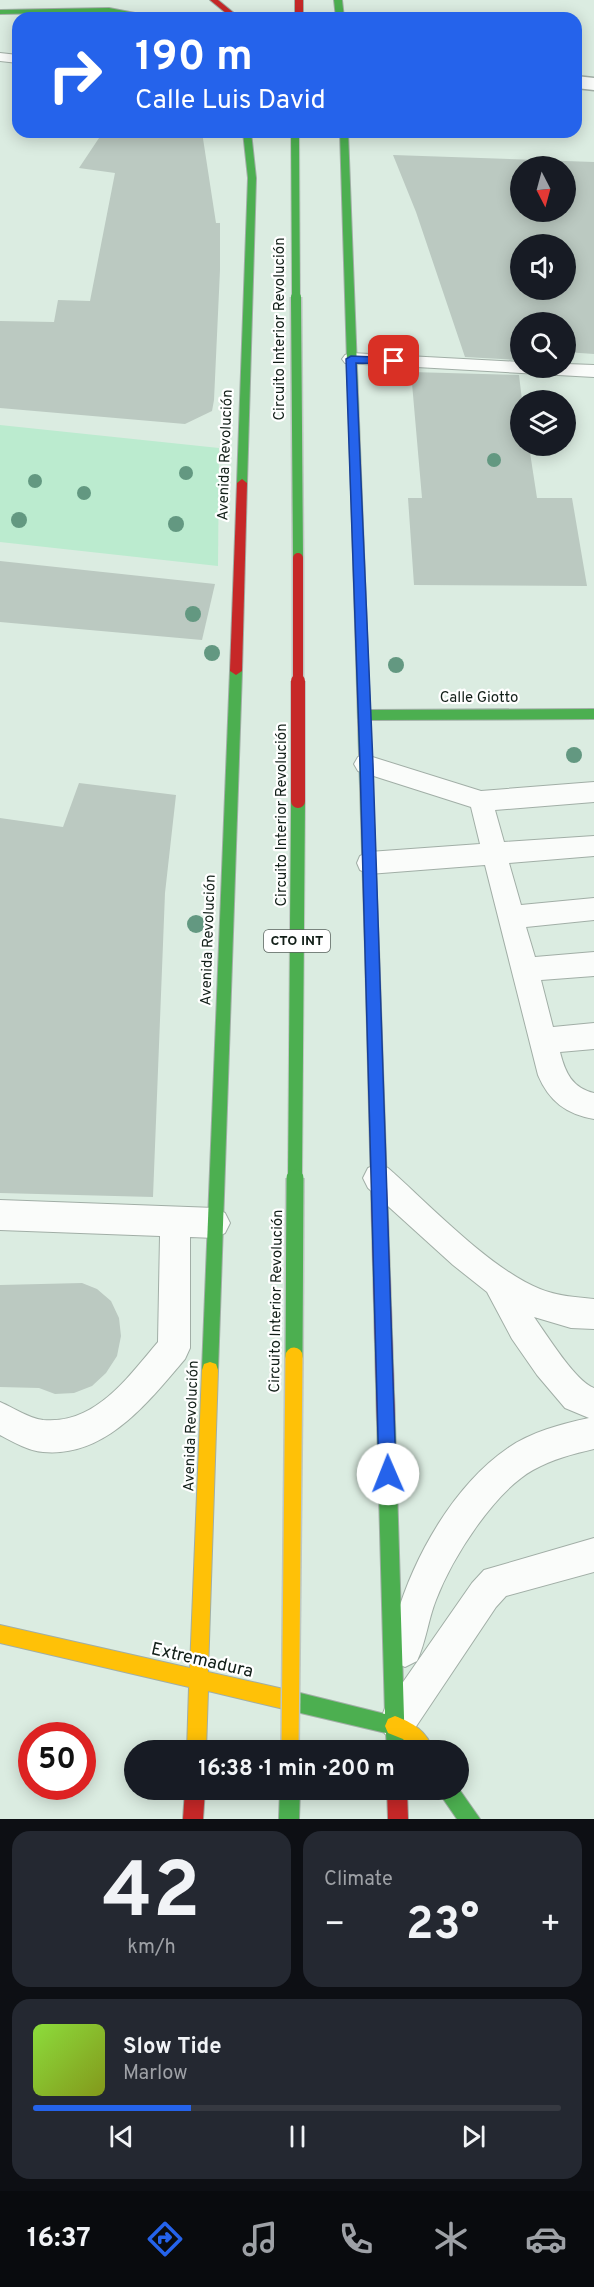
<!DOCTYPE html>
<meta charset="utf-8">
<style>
:root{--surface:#171b24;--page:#242831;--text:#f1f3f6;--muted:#9ea1a6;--line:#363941;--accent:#2563eb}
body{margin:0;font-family:Overpass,sans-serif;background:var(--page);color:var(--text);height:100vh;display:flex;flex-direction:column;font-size:22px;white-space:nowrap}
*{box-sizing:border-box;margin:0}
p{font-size:20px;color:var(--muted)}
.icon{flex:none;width:33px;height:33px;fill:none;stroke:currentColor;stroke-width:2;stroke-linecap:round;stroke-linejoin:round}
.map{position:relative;height:1819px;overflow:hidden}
.drawer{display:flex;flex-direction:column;gap:12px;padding:12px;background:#0d0f14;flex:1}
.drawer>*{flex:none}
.banner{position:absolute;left:12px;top:12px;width:570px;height:126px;border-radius:18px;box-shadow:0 3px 15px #0003;background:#2563eb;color:#fff;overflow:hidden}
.needle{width:39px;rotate:174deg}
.tools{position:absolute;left:510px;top:156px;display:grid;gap:12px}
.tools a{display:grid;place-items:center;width:66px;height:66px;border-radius:50%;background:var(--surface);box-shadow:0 3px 15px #0003;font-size:30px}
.speed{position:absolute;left:18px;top:1722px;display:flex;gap:12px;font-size:30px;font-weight:700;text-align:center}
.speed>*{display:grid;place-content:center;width:78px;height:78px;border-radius:50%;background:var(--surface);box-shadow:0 3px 15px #0003;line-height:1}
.speed .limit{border:9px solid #d22;background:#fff;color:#111}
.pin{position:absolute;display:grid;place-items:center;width:51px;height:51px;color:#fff;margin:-26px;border-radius:12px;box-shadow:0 3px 9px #0006}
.me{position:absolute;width:66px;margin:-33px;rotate:359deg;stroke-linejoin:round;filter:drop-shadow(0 0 4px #0008)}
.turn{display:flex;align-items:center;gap:21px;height:126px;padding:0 24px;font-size:27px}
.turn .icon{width:78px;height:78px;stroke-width:2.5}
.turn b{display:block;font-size:42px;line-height:51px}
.big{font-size:45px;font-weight:700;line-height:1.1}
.drawer .tile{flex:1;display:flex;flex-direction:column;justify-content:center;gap:9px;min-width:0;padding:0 21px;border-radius:18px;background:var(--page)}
.drawer .dial{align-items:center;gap:0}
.dial b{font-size:78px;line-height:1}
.song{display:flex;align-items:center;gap:18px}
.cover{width:72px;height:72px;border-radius:9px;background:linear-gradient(135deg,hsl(90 70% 55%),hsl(70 70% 35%))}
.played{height:6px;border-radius:3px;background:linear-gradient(90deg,var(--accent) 30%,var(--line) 30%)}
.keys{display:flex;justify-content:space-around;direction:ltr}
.heat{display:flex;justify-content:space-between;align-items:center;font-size:33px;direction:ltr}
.drawer .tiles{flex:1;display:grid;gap:12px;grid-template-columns:1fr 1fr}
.tile:last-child{grid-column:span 2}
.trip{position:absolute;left:124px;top:1740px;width:345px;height:60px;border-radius:30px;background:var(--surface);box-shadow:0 3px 15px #0003;font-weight:700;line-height:60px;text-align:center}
.tab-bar{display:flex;height:96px;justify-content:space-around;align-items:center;background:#090b0e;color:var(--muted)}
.tab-bar .icon{width:42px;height:42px}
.tab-bar .current{color:var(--accent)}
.tab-bar b{font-size:27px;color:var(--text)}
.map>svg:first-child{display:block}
.green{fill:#bbebcf}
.building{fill:#bbc9c1;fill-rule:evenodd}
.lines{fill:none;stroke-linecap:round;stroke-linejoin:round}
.lane-casing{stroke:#a1aea6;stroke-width:2}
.street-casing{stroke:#a1aea6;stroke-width:3}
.fast-casing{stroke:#a1aea6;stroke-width:2}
.slow-casing{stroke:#a1aea6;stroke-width:2}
.jam-casing{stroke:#a1aea6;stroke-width:2}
.lane{fill:#fafcfa;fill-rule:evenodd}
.street{fill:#fafcfa;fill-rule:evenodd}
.fast{fill:#4caf50;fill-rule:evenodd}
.slow{fill:#ffc107;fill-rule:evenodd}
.jam{fill:#c62828;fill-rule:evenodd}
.fast-bridge-far3-casing{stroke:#bec7c2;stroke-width:10;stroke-linecap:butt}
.fast-bridge-far2-casing{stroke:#bec7c2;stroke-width:13;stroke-linecap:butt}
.fast-bridge-far1-casing{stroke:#bec7c2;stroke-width:16;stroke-linecap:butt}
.fast-bridge-casing{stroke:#bec7c2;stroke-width:20;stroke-linecap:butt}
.slow-bridge-casing{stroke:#bec7c2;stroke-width:20;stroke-linecap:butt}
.jam-bridge-far1-casing{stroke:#bec7c2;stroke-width:13;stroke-linecap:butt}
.jam-bridge-casing{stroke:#bec7c2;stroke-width:16;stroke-linecap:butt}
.fast-bridge-far3{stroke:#4caf50;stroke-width:8}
.fast-bridge-far2{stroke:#4caf50;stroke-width:10}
.fast-bridge-far1{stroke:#4caf50;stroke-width:14}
.fast-bridge{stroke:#4caf50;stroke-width:17}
.slow-bridge{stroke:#ffc107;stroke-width:17}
.jam-bridge-far1{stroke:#c62828;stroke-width:10}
.jam-bridge{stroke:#c62828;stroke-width:14}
.tree{fill:#639881}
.route{fill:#2563eb;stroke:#184099;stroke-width:1.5}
.labels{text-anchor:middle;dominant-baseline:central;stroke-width:4.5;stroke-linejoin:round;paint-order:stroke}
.shield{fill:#fff;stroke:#59625d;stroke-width:1.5}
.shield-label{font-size:14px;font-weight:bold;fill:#121f18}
.street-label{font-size:15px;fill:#121f18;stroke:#fff}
.near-street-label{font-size:18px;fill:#121f18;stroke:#fff}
</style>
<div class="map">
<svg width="594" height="1819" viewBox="0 0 594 1819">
<rect width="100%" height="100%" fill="#dbece1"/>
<!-- green -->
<polygon class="green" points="0,425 219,448 218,566 0,542"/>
<!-- building -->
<g class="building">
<polygon points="103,132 202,132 216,223 220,223 220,270 214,400 212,411 185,424 0,408 0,321 54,322 58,300 90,301 115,173 79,168"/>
<path d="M393 155 594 162V354L566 352V322H520V348L515 347 517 360 465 357 416 212ZM520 166H566V212H520ZM520 244H566V290H520Z"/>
<polygon points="411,372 519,375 522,400 520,400 520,446 529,446 537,498 572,498 587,586 414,585 408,498 422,498"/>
<polygon points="0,561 215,584 202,640 0,622"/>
<polygon points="79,783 176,795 165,893 153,1197 0,1193 0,818 63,827"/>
<polygon points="82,1283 97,1289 111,1301 119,1318 121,1336 117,1356 106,1373 92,1386 74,1393 55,1394 39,1388 0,1387 0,1285"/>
</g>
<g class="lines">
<defs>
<g id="lane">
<polygon points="0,53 18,55 18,63 0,61"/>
<polygon points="351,353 520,362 520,368 566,368 566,364 594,365 594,377 345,363 342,359 345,355"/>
<path d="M366 755 481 791 594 782V802L495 810 504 842 594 836V856L509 863 521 905 594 898V920L526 927 535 957 594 952V976L541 980 553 1027 594 1023V1049L560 1052C565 1072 572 1088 594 1093V1119C566 1114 549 1101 538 1075L485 865 369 874 360 870 357 863 360 856 369 852 480 844 471 807 358 771 354 764 358 757Z"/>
<path d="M378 1164 388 1168C429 1204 490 1269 540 1289 557 1296 575 1297 594 1299V1329L571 1328 534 1317C547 1335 575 1381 594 1388V1449C573 1454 553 1459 533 1470 494 1492 452 1558 436 1600 428 1620 426 1642 417 1661L405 1667 393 1661C385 1644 391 1636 396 1618 414 1556 454 1485 508 1448 531 1432 561 1424 589 1418L565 1408 537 1375 512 1339 487 1292 453 1265 368 1188 363 1178 368 1168Z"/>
<path d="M0 1200 215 1208 225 1213 230 1223 225 1233 215 1238 190 1237V1348L185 1359C149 1401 106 1458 43 1452 29 1451 13 1442 0 1435V1402C14 1408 28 1418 43 1420 95 1425 128 1377 158 1342L160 1236 0 1230Z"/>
<polygon points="594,1538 594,1572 506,1596 496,1607 411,1734 398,1739 385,1734 380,1721 385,1708 472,1583 484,1570"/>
</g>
<polygon id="street" points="576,76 594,78 594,90 576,88"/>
<g id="fast">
<polygon points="334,0 342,0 344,18 336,18"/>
<polygon points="109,8 161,18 144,18 109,12 0,14 0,10"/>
<polygon points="243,132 251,132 256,178 247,483 242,487 237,483 248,178"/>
<polygon points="340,132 348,132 370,710 594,709 594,719 370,720 379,949 377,953 372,955 367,953 365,949"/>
<polygon points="236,667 242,671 218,1370 216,1376 210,1378 204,1376 202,1370 230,671"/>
<polygon points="386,1413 392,1416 395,1422 405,1750 387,1750 386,1733 288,1710 281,1707 278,1700 281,1693 288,1690 385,1714 377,1422 380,1416"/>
<polygon points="459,1789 480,1819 457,1819 437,1790"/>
<polygon points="280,1790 300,1790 299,1819 279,1819"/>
</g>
<g id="slow">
<polygon points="372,943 377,945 379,949 387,1188 384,1193 379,1196 374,1193 371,1188 365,949 367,945"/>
<polygon points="210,1362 216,1364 218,1370 208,1672 288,1690 295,1693 298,1700 295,1707 288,1710 208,1691 206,1750 187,1750 189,1687 0,1643 0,1625 190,1668 202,1370 204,1364"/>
<path d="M395 1716C413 1723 427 1731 433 1750H412L403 1739 388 1733 385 1726 388 1719Z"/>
</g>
<g id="jam">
<polygon points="210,0 218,0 240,18 232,18"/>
<rect x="295" y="0" width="8" height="18"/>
<polygon points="242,479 247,483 242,671 236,675 230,671 237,483"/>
<polygon points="379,1180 384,1183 387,1188 395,1422 392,1428 386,1431 380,1428 377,1422 371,1188 374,1183"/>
<polygon points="185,1790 205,1790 203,1819 183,1819"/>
<polygon points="387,1790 407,1790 408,1819 388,1819"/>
</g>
</defs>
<!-- lane casing -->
<use href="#lane" class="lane-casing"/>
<!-- street casing -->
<use href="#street" class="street-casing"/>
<!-- fast casing -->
<use href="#fast" class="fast-casing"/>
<!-- slow casing -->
<use href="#slow" class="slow-casing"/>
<!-- jam casing -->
<use href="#jam" class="jam-casing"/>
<!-- lane -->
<use href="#lane" class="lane"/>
<!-- street -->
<use href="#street" class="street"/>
<!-- fast -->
<use href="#fast" class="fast"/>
<!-- slow -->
<use href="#slow" class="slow"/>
<!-- jam -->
<use href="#jam" class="jam"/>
<defs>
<polyline id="fast-bridge-far3" points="295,132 296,299"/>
<polyline id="fast-bridge-far2" points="296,297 298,558"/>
<polyline id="fast-bridge-far1" points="295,1179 298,801"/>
<polyline id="fast-bridge" points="294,1356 295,1178"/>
<polyline id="slow-bridge" points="290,1750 294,1356"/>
<polyline id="jam-bridge-far1" points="298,558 298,683"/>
<polyline id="jam-bridge" points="298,681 298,801"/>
</defs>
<!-- fast-bridge-far3 casing -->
<use href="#fast-bridge-far3" class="fast-bridge-far3-casing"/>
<!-- fast-bridge-far2 casing -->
<use href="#fast-bridge-far2" class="fast-bridge-far2-casing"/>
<!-- fast-bridge-far1 casing -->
<use href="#fast-bridge-far1" class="fast-bridge-far1-casing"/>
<!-- fast-bridge casing -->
<use href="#fast-bridge" class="fast-bridge-casing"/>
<!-- slow-bridge casing -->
<use href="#slow-bridge" class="slow-bridge-casing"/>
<!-- jam-bridge-far1 casing -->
<use href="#jam-bridge-far1" class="jam-bridge-far1-casing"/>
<!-- jam-bridge casing -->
<use href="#jam-bridge" class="jam-bridge-casing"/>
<!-- fast-bridge-far3 -->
<use href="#fast-bridge-far3" class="fast-bridge-far3"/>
<!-- fast-bridge-far2 -->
<use href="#fast-bridge-far2" class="fast-bridge-far2"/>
<!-- fast-bridge-far1 -->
<use href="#fast-bridge-far1" class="fast-bridge-far1"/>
<!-- fast-bridge -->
<use href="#fast-bridge" class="fast-bridge"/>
<!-- slow-bridge -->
<use href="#slow-bridge" class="slow-bridge"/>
<!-- jam-bridge-far1 -->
<use href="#jam-bridge-far1" class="jam-bridge-far1"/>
<!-- jam-bridge -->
<use href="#jam-bridge" class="jam-bridge"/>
</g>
<!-- trees -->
<g class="tree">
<circle cx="494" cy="460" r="7"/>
<circle cx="186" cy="473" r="7"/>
<circle cx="35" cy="481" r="7"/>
<circle cx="84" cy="493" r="7"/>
<circle cx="19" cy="520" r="8"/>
<circle cx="176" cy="524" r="8"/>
<circle cx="193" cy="614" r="8"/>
<circle cx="212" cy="653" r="8"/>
<circle cx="396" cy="665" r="8"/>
<circle cx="574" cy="755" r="8"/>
<circle cx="196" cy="924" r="9"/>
</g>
<!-- route -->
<polygon class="route" points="351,356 394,358 399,361 394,364 356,363 373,764 396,1474 394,1480 388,1483 381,1480 379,1474 360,764 346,359"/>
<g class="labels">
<!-- shield labels -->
<rect class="shield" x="264" y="930" width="66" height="22" rx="4.5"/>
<g class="shield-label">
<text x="297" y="941">CTO INT</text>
</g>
<!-- street labels -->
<g class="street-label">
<text transform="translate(280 329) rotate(-90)">Circuito Interior Revolución</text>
<text transform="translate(226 455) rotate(-88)">Avenida Revolución</text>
<text x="479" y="698">Calle Giotto</text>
<text transform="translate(282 815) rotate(-90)">Circuito Interior Revolución</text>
<text transform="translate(209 940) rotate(-88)">Avenida Revolución</text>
<text transform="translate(277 1301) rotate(-89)">Circuito Interior Revolución</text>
<text transform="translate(192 1426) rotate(-88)">Avenida Revolución</text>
</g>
<!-- near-street labels -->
<g class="near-street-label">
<text transform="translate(202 1661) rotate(13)">Extremadura</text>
</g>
</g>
</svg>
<div class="tools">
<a><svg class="needle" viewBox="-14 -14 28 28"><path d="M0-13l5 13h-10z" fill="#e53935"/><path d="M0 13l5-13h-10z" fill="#9ea1a6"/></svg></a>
<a><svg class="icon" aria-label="sound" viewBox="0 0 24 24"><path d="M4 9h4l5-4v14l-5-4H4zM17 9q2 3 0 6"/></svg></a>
<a><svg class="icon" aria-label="search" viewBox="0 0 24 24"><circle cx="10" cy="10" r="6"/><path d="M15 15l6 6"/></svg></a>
<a><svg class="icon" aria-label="layers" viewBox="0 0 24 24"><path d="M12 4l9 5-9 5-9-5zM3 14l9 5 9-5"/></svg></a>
</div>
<div class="speed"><div class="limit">50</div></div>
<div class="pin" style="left:394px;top:361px;background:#d93025"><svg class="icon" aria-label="arrive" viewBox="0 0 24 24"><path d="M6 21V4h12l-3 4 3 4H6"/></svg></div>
<svg class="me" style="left:388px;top:1474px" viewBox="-20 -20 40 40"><circle r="19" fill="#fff"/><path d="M0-13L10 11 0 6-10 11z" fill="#2563eb"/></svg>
<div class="trip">16:38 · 1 min · 200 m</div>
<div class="banner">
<div class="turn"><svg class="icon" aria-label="right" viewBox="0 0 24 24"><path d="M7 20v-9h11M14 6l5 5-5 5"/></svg><div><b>190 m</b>Calle Luis David</div></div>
</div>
</div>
<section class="drawer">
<div class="tiles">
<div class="tile dial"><b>42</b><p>km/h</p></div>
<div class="tile"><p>Climate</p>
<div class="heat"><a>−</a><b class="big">23°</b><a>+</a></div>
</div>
<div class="tile">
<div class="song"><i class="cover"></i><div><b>Slow Tide</b><p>Marlow</p></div></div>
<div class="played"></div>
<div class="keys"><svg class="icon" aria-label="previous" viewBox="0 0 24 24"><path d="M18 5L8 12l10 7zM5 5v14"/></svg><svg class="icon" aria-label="pause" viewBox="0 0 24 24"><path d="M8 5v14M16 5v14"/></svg><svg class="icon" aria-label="next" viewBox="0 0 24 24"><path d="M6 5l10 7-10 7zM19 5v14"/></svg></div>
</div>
</div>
</section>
<nav class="tab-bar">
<b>16:37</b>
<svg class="icon current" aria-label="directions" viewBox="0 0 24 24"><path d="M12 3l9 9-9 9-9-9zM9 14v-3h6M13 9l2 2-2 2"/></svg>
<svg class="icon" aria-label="music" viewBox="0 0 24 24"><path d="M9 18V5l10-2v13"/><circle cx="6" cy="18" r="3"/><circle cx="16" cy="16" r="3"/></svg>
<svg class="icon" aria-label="phone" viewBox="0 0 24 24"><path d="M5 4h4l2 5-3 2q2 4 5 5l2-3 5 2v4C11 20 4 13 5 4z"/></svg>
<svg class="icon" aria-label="climate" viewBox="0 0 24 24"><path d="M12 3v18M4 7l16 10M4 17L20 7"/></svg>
<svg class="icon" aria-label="car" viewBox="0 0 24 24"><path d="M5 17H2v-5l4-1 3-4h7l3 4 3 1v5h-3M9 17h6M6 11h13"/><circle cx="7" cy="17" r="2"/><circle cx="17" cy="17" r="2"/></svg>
</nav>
